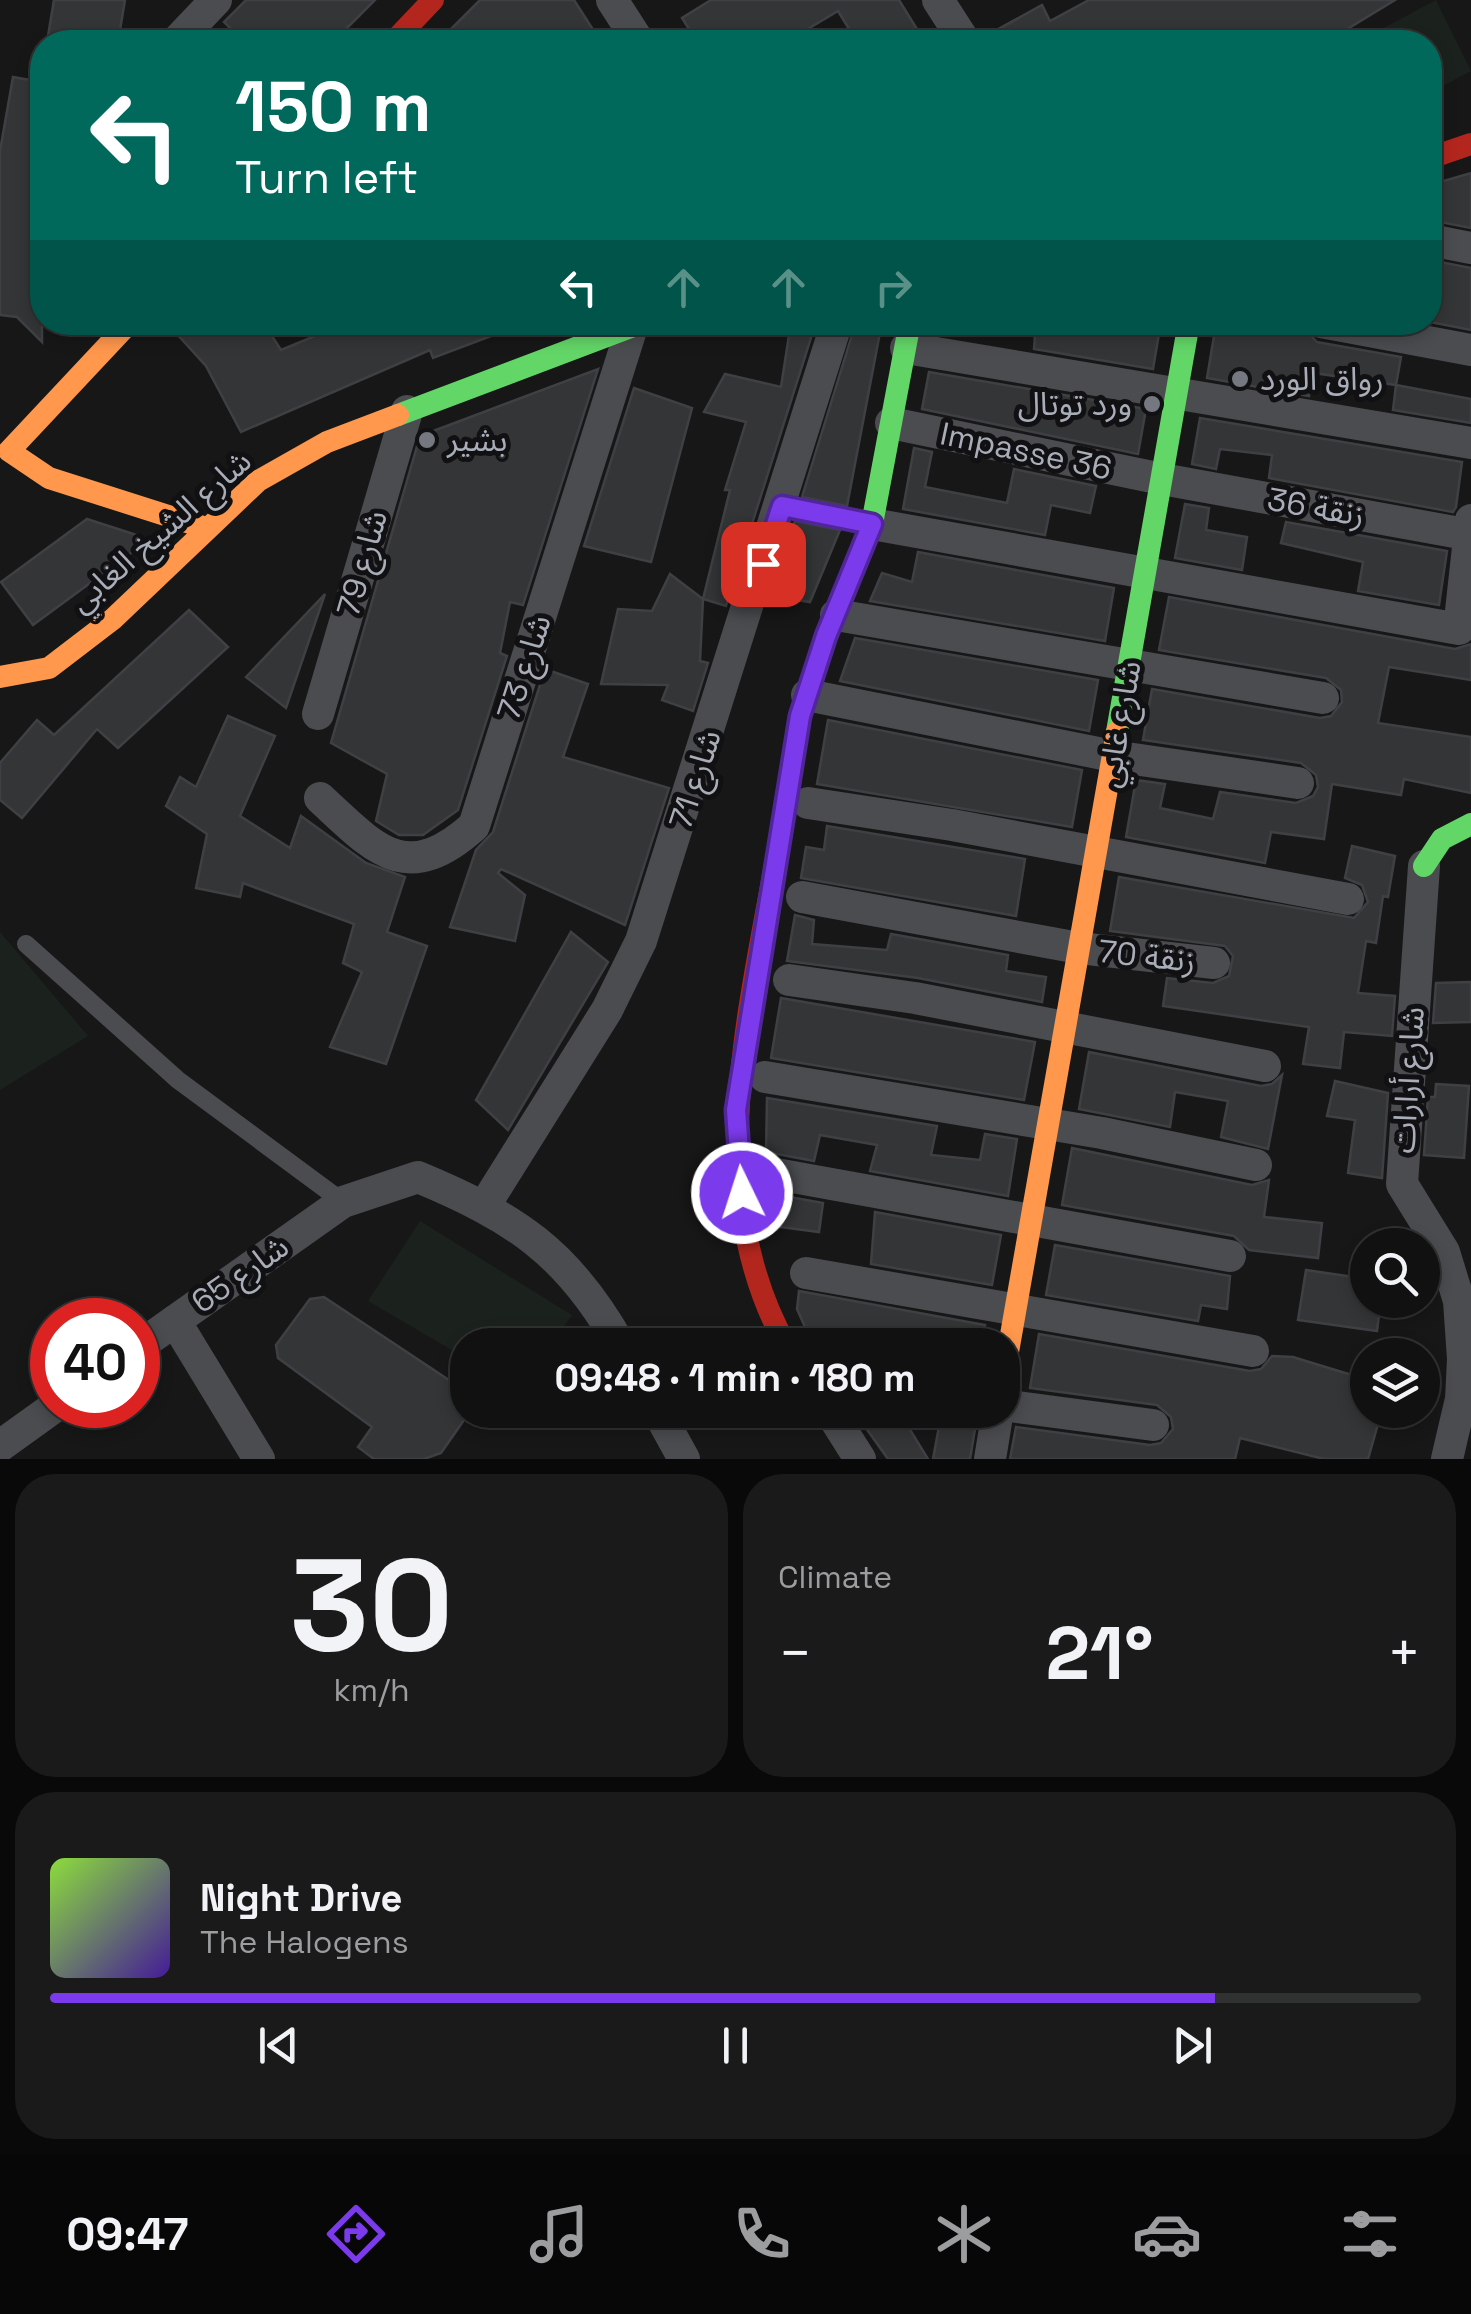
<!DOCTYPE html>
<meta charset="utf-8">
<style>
:root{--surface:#111;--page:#1a1a1a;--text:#f1f3f6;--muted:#9c9d9f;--line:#303131;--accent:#7c3aed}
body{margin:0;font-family:"Space Grotesk","Noto Sans Arabic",sans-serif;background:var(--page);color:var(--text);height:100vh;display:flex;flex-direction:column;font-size:38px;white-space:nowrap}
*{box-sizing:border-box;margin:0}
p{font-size:32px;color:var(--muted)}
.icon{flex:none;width:55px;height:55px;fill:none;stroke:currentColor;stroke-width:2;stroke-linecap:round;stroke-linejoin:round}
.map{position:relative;height:1459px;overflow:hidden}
.panel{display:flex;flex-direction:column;gap:15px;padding:15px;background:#090909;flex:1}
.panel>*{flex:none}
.top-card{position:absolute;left:30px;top:30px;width:1412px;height:305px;border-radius:40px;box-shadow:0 5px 15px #0003,0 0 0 2px var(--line);background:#00695c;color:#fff;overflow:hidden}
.fabs{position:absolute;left:1350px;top:1228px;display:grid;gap:20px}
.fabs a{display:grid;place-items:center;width:90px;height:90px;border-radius:50%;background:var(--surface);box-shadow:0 5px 15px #0003,0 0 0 2px var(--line);font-size:50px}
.speed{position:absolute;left:30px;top:1298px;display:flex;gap:20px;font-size:50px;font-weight:700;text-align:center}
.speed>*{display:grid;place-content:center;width:130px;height:130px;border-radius:50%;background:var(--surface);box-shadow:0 5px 15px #0003,0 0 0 2px var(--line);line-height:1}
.speed .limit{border:15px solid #d22;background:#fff;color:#111}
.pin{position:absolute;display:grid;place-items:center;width:85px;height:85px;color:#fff;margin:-42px;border-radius:20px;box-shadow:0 5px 15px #0006}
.me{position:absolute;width:110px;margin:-55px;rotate:356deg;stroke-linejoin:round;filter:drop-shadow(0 0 8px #0008)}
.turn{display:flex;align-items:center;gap:35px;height:210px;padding:0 40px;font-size:45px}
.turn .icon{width:130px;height:130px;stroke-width:2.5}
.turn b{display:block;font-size:70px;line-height:85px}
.lanes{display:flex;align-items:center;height:95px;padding:0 40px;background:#0003;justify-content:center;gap:50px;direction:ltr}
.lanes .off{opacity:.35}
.big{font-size:75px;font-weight:700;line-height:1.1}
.panel .tile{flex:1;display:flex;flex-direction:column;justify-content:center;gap:15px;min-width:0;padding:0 35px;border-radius:40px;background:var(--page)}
.panel .dial{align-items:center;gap:0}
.dial b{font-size:130px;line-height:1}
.song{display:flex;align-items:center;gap:30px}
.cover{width:120px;height:120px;border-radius:15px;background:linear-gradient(135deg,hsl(90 70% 55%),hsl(260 70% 35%))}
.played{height:10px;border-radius:5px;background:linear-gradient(90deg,var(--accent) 85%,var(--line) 85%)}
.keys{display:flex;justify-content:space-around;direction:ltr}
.heat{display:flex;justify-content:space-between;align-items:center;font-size:55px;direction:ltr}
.panel .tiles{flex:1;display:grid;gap:15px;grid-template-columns:1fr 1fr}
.tile:last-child{grid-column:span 2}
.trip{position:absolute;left:450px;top:1328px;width:570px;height:100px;border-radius:40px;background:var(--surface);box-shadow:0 5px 15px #0003,0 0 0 2px var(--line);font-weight:700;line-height:100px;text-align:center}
.menu{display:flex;height:160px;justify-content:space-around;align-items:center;background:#070707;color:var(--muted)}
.menu .icon{width:70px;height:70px}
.menu .on{color:var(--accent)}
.menu b{font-size:45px;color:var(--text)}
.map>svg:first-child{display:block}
.green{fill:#1b211c}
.building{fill:#343537;stroke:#3f4043;stroke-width:2.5}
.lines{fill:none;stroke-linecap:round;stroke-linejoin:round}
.lane{stroke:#4b4c50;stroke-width:18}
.street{stroke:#4b4c50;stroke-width:32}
.fast{stroke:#63d668;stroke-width:22}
.slow{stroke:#ff974d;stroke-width:22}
.jam{stroke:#b3261e;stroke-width:22}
.route-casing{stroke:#51269a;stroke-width:25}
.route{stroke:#7c3aed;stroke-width:18}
.poi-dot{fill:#757880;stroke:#111113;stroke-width:4}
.labels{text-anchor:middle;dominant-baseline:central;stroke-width:10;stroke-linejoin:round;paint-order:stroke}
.poi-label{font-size:32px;fill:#a8adb8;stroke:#111113;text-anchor:start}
.street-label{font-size:32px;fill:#a8adb8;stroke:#111113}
</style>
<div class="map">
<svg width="1471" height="1459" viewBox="0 0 1471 1459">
<rect width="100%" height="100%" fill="#171717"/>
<!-- green -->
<g class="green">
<polygon points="1436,0 1471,71 1430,93 1430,42 1357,42"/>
<polygon points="0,932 88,1036 0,1090"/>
<polygon points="420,1221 572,1315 551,1345 468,1345 467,1359 368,1301"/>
</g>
<!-- building -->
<g class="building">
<polygon points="54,0 125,0 118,42 47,42"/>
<polygon points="246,0 375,0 346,29 359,42 244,42 224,22"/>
<polygon points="480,0 574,0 601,42 438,42"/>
<polygon points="711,0 899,0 925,42 857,42 838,11 786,42 697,42 682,18"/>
<polygon points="1089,0 1395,0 1326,42 985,42 984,37 1042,5 1050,21"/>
<polygon points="13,77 42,82 42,342 17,317 0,315 0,151"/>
<polygon points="1471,173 1471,228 1430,220 1430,185"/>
<polygon points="1430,260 1471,268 1471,330 1430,322"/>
<polygon points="166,322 263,322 281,350 349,322 520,325 433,358 430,350 241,432 206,366"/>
<polygon points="791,322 816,322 726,606 703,599 730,490 725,490 746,422 704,412 725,374 781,387"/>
<polygon points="856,322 882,322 847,506 802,497"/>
<polygon points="1036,322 1071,322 1070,330 1123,335 1124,322 1161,322 1153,369 1034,349"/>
<polygon points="1244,322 1302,326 1317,342 1401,357 1396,385 1314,373 1309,396 1207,378 1216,324 1243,328"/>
<polygon points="598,369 523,605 510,602 500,653 507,656 458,810 423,835 399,835 376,821 387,774 331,743 420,436"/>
<polygon points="929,372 1146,409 1138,454 922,409"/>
<polygon points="1396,385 1471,399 1471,423 1393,410"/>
<polygon points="634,388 692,408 651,562 584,546"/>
<polygon points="1200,418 1462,462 1456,507 1453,512 1269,478 1272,455 1220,449 1216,469 1192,464"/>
<polygon points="914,448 932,452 925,487 1007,503 1014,469 1096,486 1090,513 1051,505 1045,535 903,509"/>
<polygon points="1185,504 1209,508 1206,530 1247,537 1242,570 1175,558"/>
<polygon points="87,519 137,535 135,550 33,625 1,582"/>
<polygon points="795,521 840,530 810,602 771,596"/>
<polygon points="1286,522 1447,551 1439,605 1358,591 1363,562 1281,543"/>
<polygon points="918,552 1114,588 1105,641 870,601 882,573 912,582"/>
<polygon points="670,574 703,599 700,661 708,663 693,711 662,700 668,685 601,684 618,609 652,611"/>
<polygon points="325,594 286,708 246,677"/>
<polygon points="1169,597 1455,649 1471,644 1471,680 1389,667 1378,723 1471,737 1471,793 1404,779 1401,795 1332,784 1324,839 1271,832 1265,863 1126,837 1136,780 1165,784 1160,808 1213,819 1220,792 1296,803 1313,796 1318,787 1316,775 1301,763 1143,740 1152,689 1320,718 1331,716 1342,702 1341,690 1326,678 1159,650"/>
<polygon points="189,610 228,647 118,748 97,729 22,818 0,800 0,763 37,720 54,735"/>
<polygon points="855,638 1098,680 1089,731 840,681"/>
<polygon points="545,669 588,684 563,757 669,788 625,925 501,869 498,873 525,895 515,941 450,927 476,850 493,832"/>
<polygon points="228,716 275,736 240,816 290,848 301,816 366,863 405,877 387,932 427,946 386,1064 330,1047 362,972 343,963 354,924 243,883 240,897 196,888 207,834 166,806 180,777 196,787"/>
<polygon points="828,720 1082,770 1072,827 817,784"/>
<polygon points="827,826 1025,859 1016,916 801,878 806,847 824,850"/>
<polygon points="1352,846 1395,856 1388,897 1383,896 1376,943 1366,941 1358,993 1395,996 1392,1036 1344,1032 1340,1068 1303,1064 1309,1027 1163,1006 1167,978 1213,983 1229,976 1233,956 1225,946 1110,931 1119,877 1354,918 1368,902 1362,885 1345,878"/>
<polygon points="795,915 814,920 812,944 887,950 891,934 1008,955 1006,971 1046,977 1042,1002 918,978 787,961"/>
<polygon points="571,932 608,962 508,1130 476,1100"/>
<polygon points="1471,982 1471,1022 1433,1023 1436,983"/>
<polygon points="781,998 1035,1042 1024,1100 771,1058"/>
<polygon points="1089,1052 1261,1086 1272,1084 1282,1075 1268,1149 1221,1137 1228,1101 1175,1092 1170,1127 1079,1109"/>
<polygon points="1335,1081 1388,1093 1382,1178 1348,1173 1355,1120 1327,1116"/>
<polygon points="1436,1084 1469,1086 1464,1158 1424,1155 1428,1097 1435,1097"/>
<polygon points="767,1098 937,1126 931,1155 980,1160 985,1134 1017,1139 1008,1196 870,1171 877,1145 820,1135 814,1161 766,1152"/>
<polygon points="1072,1148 1252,1185 1269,1180 1264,1217 1322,1223 1318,1258 1249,1250 1234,1236 1062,1205"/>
<polygon points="768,1193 823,1203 819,1232 772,1226"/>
<polygon points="875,1212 1001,1235 992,1285 871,1264"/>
<polygon points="1055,1245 1230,1276 1227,1309 1201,1305 1198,1321 1046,1295"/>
<polygon points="1306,1270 1368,1279 1368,1300 1381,1300 1377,1331 1298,1320"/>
<polygon points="799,1291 985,1325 981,1345 813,1345 797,1309"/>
<polygon points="324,1297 467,1392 471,1410 441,1453 424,1459 374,1459 358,1447 372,1427 278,1358 276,1345 310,1299"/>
<polygon points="1039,1334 1250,1371 1261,1369 1272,1356 1293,1357 1368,1380 1368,1410 1382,1410 1368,1459 1324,1459 1240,1438 1235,1459 1010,1459 1016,1427 1150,1445 1161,1443 1173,1429 1171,1417 1157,1405 1030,1388"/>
<polygon points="853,1410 898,1410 928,1459 888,1459"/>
<polygon points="942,1410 978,1411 970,1459 933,1459"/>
</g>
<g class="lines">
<!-- lane -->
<g class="lane">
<polyline points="782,506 871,524"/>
<polyline points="26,944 178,1080 343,1202"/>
</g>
<!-- street -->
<g class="street">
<polyline points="612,0 639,42"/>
<polyline points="938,0 965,42"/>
<polyline points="176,42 216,0"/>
<polyline points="1430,240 1471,248"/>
<polyline points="1321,322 1471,350"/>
<polyline points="906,348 1471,443"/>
<polyline points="891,423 1162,479 1471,535"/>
<polyline points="872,524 1459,629 1471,520"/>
<polyline points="836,615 1323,698"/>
<polyline points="807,695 1113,756 1298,783"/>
<polyline points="318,714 407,411"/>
<path d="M320 798C375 849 406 887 474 826L631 330"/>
<polyline points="808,803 952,825 1348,899"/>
<polyline points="1424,866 1402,1184 1444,1252 1459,1301 1463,1359 1461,1399 1447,1459"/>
<polyline points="802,897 1079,948 1214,963"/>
<polyline points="789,980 915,998 1265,1066"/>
<polyline points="765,1077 1102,1133 1256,1165"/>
<polyline points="765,1172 1230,1256"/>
<polyline points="485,1205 607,1010 641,941 837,322"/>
<polyline points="806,1273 1253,1351"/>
<polyline points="175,1321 259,1459"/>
<path d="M138 1347 343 1202 418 1177C514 1217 568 1252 620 1345"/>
<polyline points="1002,1405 1153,1425"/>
<polyline points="657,1410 684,1459"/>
<polyline points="829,1410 860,1459"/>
<polyline points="0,1446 57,1405"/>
<polyline points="990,1459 998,1410"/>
</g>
<!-- fast -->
<g class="fast">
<polyline points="398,415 644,322"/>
<polyline points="1117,732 1189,322"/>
<polyline points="780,836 800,716 826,636 872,524 910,322"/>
<polyline points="1424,866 1442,839 1471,824"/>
</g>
<!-- slow -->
<g class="slow">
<polyline points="130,322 9,451 49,478 206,528"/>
<polyline points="0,677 49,668 113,619 258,481 327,442 398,415"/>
<polyline points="1002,1386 1117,732"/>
</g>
<!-- jam -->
<g class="jam">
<polyline points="393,42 433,0"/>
<polyline points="1430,158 1471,144"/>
<path d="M780 836C752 1002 698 1189 786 1345"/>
</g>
</g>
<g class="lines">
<defs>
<polyline id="route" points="742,1193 736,1110 800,716 826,636 872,524 782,506 763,564"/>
</defs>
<!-- route casing -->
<use href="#route" class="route-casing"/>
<!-- route -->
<use href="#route" class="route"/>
</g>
<!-- markers -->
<g class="poi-dot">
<circle cx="1240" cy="379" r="10"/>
<circle cx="1152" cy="404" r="10"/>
<circle cx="427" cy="440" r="10"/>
</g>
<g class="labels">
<!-- poi labels -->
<g class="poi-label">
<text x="1260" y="379">رواق الورد</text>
<text x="1132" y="404" text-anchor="end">ورد توتال</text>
<text x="447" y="440">بشير</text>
</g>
<!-- street labels -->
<g class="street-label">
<text transform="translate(1026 451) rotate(12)">Impasse 36</text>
<text transform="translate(1316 507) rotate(10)">زنقة 36</text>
<text transform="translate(160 531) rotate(-41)">شارع الشيخ الغابي</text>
<text transform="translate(362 563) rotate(-74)">شارع 79</text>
<text transform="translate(524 667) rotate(-72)">شارع 73</text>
<text transform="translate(1119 724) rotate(-80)">شارع غابي</text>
<text transform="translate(695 779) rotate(-72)">شارع 71</text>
<text transform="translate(1147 956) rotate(6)">زنقة 70</text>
<text transform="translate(1408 1080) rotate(-86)">شارع أرارات</text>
<text transform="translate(240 1274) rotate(-35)">شارع 65</text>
</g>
</g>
</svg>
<div class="fabs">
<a><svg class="icon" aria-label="search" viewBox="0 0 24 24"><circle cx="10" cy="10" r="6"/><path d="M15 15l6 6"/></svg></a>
<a><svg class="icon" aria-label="layers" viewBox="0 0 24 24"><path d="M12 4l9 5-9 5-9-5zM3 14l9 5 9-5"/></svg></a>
</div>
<div class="speed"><div class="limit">40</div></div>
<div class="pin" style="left:763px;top:564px;background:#d93025"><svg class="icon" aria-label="arrive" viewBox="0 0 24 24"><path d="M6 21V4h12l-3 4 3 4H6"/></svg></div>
<svg class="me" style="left:742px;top:1193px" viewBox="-20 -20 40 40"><circle r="17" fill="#7c3aed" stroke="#fff" stroke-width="3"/><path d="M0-11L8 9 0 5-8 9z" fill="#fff"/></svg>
<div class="trip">09:48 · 1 min · 180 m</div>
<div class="top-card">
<div class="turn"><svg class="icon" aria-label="left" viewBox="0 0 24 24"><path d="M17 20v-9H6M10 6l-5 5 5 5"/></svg><div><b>150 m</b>Turn left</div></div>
<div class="lanes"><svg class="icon" aria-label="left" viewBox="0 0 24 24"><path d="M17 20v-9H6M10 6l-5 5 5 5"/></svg><svg class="icon off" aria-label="ahead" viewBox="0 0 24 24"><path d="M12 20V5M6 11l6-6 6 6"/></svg><svg class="icon off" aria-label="ahead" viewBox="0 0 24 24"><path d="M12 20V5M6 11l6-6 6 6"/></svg><svg class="icon off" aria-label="right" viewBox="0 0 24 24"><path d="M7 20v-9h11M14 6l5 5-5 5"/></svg></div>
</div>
</div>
<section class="panel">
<div class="tiles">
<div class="tile dial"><b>30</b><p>km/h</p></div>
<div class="tile"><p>Climate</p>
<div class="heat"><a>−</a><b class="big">21°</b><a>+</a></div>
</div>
<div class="tile">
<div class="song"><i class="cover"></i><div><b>Night Drive</b><p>The Halogens</p></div></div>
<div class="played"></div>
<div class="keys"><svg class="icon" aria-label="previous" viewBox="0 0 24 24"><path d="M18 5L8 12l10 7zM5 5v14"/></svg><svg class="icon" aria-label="pause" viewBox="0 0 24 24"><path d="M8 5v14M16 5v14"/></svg><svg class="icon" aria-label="next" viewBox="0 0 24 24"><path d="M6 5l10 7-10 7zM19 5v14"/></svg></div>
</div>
</div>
</section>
<nav class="menu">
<b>09:47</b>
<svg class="icon on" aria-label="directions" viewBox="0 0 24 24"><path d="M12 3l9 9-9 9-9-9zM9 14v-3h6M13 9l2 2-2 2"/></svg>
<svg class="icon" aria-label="music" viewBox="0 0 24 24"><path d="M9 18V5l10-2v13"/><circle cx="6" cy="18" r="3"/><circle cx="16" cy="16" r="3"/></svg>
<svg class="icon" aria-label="phone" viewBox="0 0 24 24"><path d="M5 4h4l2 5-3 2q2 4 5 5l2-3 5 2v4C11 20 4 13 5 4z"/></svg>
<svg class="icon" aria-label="climate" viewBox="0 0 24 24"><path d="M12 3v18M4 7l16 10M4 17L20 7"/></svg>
<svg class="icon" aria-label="car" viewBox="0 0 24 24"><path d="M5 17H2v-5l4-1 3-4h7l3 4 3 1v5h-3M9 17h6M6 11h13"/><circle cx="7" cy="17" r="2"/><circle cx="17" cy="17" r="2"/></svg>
<svg class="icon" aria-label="filters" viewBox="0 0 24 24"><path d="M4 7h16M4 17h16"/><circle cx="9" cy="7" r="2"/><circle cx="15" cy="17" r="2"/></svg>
</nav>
